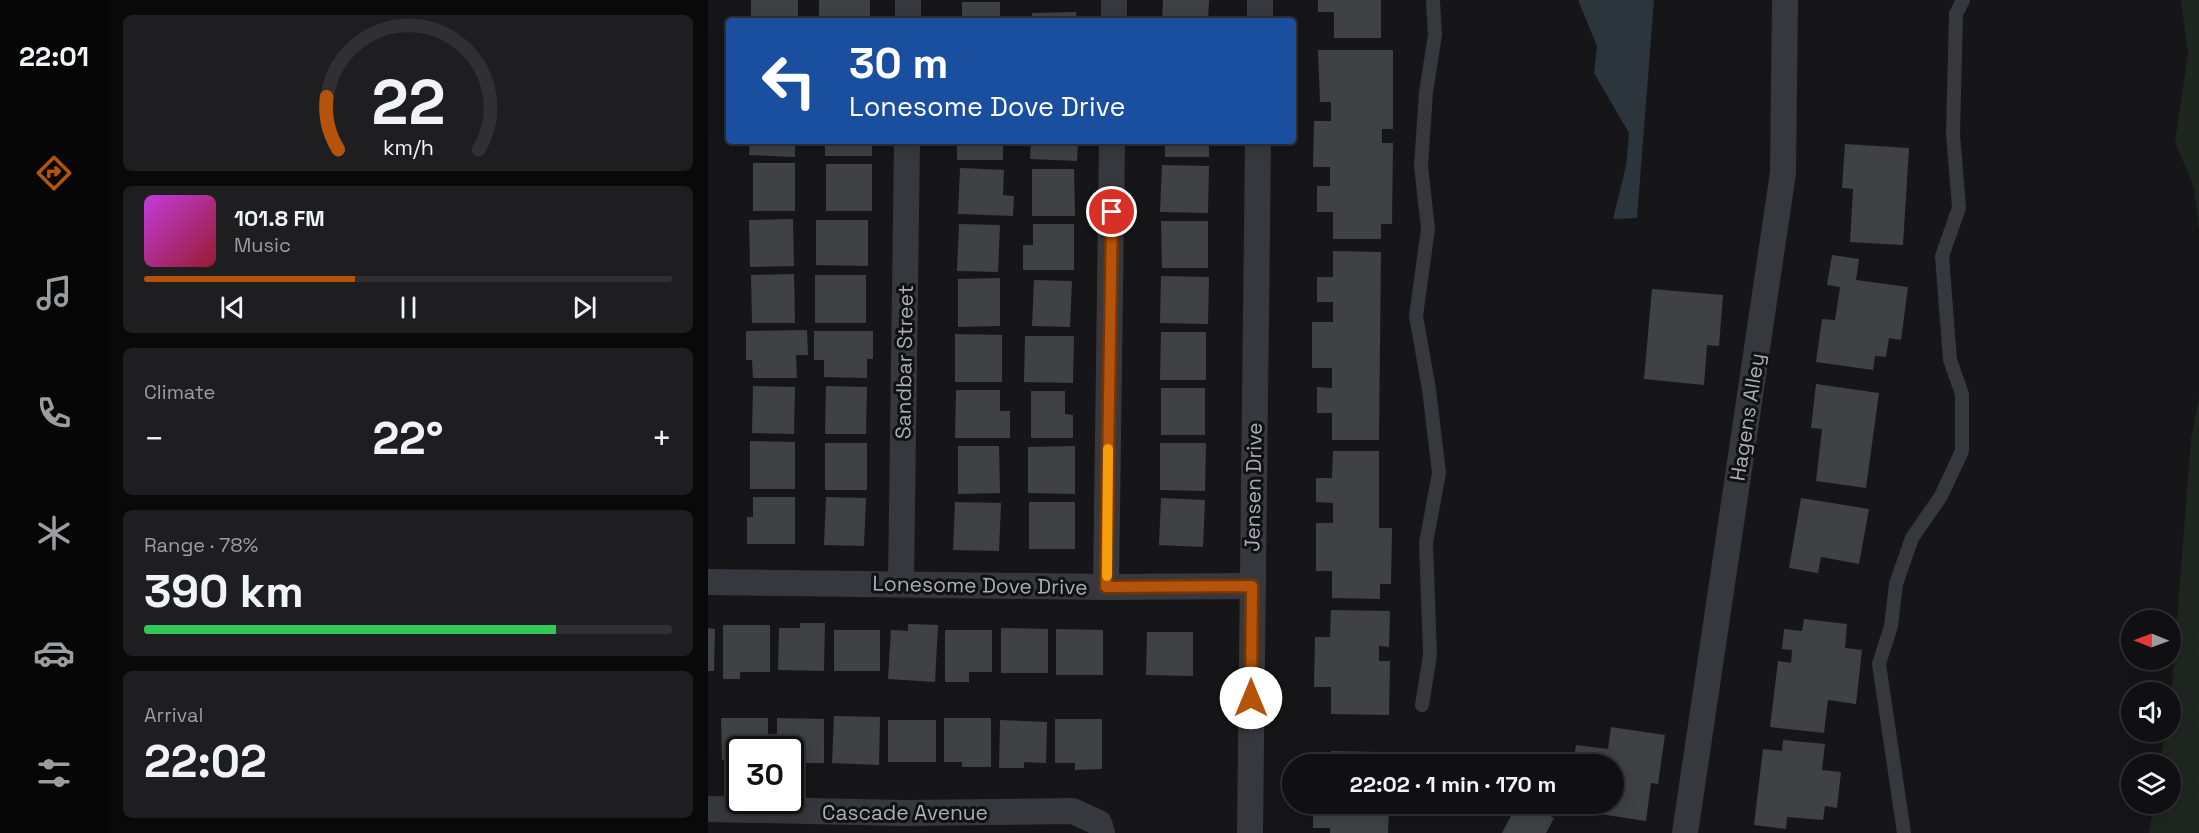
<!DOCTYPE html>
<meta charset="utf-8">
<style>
:root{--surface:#101012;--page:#1e1e20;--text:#f1f3f6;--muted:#9c9d9f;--line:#303032;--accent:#b45309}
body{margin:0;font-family:"Space Grotesk",sans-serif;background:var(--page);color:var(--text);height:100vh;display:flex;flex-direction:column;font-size:22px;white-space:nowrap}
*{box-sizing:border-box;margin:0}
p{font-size:20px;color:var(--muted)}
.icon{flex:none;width:33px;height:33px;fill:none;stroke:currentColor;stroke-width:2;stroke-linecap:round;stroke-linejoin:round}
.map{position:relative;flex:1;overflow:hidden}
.panel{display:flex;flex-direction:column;gap:15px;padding:15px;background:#09090a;width:600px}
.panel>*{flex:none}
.top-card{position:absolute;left:18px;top:18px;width:570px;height:126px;border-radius:6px;box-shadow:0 3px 15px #0003,0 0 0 2px var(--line);background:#1a4fa0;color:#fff;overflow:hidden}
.needle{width:39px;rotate:271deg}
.tools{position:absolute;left:1413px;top:610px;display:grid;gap:12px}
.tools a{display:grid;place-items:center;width:60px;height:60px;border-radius:50%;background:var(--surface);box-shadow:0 3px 15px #0003,0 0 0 2px var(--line);font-size:30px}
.speed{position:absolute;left:18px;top:736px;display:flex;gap:12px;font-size:30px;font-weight:700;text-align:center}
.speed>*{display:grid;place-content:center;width:78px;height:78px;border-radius:50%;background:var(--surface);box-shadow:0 3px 15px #0003,0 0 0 2px var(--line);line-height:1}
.speed .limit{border:3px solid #111;border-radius:9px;background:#fff;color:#111}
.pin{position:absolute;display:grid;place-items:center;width:51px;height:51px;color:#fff;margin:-26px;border:3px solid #fff;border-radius:50%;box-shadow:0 2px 6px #0007}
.me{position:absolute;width:66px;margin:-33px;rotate:0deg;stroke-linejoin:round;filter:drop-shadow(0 0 4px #0008)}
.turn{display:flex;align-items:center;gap:21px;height:126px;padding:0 24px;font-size:27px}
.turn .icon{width:78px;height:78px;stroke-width:2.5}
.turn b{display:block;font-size:42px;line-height:51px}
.big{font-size:45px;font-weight:800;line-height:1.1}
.panel .widget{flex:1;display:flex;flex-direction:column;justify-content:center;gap:9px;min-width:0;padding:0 21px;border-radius:9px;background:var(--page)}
.panel .dial{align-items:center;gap:0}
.dial svg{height:156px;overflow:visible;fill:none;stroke:var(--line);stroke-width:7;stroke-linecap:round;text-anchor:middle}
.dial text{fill:var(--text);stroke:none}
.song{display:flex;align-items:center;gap:18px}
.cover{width:72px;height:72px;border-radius:9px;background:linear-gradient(135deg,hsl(290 70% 55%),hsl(350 70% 35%))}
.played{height:6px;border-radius:3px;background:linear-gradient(90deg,var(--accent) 40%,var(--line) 40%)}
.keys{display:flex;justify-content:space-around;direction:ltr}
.heat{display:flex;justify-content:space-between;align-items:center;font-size:33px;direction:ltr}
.charge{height:9px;border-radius:4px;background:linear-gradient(90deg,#34c759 78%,var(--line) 0)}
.trip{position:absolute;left:574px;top:754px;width:342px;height:60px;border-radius:30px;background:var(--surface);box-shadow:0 3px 15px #0003,0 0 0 2px var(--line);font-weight:800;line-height:60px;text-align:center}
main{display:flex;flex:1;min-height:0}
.dock{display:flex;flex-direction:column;width:108px;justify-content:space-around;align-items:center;background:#060607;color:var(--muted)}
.dock .icon{width:42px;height:42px}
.dock .on{color:var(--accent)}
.dock b{font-size:27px;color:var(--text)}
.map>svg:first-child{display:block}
.green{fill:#1e261f}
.water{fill:#2c353c}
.building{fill:#404145}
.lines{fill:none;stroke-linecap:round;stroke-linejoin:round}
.lane{stroke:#37383d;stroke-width:14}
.street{stroke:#37383d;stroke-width:26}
.route-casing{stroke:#753606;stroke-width:15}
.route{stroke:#b45309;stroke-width:10}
.slow{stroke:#f59e0b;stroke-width:10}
.labels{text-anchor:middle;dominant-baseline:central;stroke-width:6;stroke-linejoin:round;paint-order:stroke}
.street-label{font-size:21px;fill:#a8adb8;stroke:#111113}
</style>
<main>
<nav class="dock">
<b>22:01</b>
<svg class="icon on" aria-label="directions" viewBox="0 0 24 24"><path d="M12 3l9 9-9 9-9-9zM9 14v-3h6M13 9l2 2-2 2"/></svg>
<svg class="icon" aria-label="music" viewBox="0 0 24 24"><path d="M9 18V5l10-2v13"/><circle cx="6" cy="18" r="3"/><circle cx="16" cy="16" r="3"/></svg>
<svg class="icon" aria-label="phone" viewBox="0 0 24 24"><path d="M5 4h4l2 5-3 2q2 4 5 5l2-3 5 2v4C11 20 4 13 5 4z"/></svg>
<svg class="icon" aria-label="climate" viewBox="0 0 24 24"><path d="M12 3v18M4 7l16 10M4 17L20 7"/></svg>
<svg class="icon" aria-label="car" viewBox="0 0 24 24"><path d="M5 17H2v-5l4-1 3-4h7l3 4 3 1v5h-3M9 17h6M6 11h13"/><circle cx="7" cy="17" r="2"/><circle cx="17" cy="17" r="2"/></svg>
<svg class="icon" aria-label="filters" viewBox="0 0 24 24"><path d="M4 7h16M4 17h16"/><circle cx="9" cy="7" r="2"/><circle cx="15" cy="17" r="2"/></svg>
</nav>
<section class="panel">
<div class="widget dial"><svg viewBox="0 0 100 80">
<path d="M14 69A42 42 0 1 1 86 69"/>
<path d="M14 69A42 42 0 0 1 8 42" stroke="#b45309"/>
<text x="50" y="56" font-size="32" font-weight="700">22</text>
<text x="50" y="72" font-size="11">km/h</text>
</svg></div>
<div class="widget">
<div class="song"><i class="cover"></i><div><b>101.8 FM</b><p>Music</p></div></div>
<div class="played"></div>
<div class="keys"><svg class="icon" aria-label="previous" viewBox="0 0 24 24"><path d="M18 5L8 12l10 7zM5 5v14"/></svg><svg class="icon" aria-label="pause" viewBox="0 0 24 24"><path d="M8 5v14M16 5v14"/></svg><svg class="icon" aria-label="next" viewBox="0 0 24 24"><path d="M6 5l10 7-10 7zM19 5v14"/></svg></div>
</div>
<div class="widget"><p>Climate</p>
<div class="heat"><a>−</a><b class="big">22°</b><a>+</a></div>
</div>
<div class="widget"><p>Range · 78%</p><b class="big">390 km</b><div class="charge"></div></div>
<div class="widget"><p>Arrival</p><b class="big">22:02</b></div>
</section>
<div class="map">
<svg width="1491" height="833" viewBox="0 0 1491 833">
<rect width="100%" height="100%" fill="#161618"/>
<!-- green -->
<g class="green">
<polygon points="1473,0 1491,0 1491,231 1486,187 1467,142 1480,54"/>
<polygon points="1491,397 1491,833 1441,833 1446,804 1462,804 1462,765 1452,765 1457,732 1462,732 1463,699 1483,439"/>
</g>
<!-- water -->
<polygon class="water" points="870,0 946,0 929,218 905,219 918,166 921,133 886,73 889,46"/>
<!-- building -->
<g class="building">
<rect x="43" y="0" width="47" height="21"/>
<polygon points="111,0 162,0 162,21 120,21 120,17 111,17"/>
<polygon points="455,0 501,0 500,21 454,21"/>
<polygon points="610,0 673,0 673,38 626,38 626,12 610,12"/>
<rect x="254" y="2" width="38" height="19"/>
<polygon points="368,12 369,21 324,21 324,13"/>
<polygon points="610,50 685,50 685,129 674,129 674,143 685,143 684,224 673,224 673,239 625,239 625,212 609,212 609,186 622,186 622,167 605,167 606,121 623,121 623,102 612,102"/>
<polygon points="42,141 87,141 87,157 41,155"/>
<rect x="117" y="141" width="47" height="15"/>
<rect x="249" y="141" width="46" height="19"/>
<polygon points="323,141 370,141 369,161 322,159"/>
<rect x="457" y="141" width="44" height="16"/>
<polygon points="1137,144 1201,148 1195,245 1142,242 1145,189 1134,188"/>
<rect x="45" y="163" width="42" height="48"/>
<rect x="118" y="164" width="46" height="47"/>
<polygon points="454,165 501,166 500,213 452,212"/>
<polygon points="252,168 296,170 295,195 306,196 305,216 250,214"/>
<polygon points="324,169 366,169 367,216 324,216"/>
<polygon points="85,219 86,266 42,267 41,220"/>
<polygon points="108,220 160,220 160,266 108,265"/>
<polygon points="453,221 500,221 500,268 454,268"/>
<polygon points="251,224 292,225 290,272 249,271"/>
<polygon points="325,224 366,224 366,270 315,270 315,245 325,245"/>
<polygon points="625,251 673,252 671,440 624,440 624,413 609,413 609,387 624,388 624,368 604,368 604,322 625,322 625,302 609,302 609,277 625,277"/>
<polygon points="1124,255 1151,259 1148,280 1200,287 1193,340 1181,338 1178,357 1167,356 1165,370 1108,362 1114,319 1127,320 1132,287 1119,285"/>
<polygon points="86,274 87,323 44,323 43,275"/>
<rect x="107" y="275" width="51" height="48"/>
<polygon points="453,276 501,277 500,324 452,323"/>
<polygon points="292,278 292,326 250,327 250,279"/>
<polygon points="326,280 364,281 362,327 324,326"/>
<polygon points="944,289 1015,295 1011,346 999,345 996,385 936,379"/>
<polygon points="99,330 100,355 88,355 89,378 45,378 44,360 38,360 38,331"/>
<polygon points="106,331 165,331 165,359 159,359 159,378 116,377 116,360 106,360"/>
<polygon points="453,332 498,332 498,380 452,380"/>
<polygon points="247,334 294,335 294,382 247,382"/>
<polygon points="317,336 366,336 365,383 316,382"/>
<polygon points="1108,384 1171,393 1158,488 1108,481 1114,429 1103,428"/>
<polygon points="45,386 87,387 86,434 44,433"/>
<polygon points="118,386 159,387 158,434 117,434"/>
<rect x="453" y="388" width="44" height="47"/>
<polygon points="248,390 292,390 292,411 302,411 302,438 247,438"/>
<polygon points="323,391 357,391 357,414 365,415 365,438 323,438"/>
<polygon points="42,441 87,442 87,489 42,489"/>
<rect x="117" y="443" width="42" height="47"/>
<polygon points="452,443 498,443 497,491 452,490"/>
<polygon points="250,446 291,446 292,493 250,494"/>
<polygon points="367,446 367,494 320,493 320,447"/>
<polygon points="625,451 671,451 671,528 684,528 683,584 672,584 672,599 624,598 624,571 608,571 608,523 625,523 625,503 608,502 608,478 624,478"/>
<polygon points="45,497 87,497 87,544 39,544 39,517 45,517"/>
<polygon points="118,497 158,498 156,546 116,545"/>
<polygon points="453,498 497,500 495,547 451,545"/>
<polygon points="1093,498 1161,509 1151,564 1113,557 1110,573 1081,568"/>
<polygon points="247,502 293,503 291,551 245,550"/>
<rect x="321" y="502" width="46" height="47"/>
<polygon points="623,610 682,611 681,647 671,646 671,661 682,661 681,715 623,714 623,687 606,687 607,637 622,637"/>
<polygon points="1096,619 1139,624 1137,648 1154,650 1148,704 1120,700 1116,733 1062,727 1070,661 1083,663 1084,650 1074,649 1076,629 1094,631"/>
<polygon points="92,623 117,623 116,671 70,670 71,628 92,628"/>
<polygon points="200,624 230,625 227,682 180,679 183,630 200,631"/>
<polygon points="15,625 62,625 62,672 32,672 32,679 15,679"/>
<polygon points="0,628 7,629 6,671 0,671"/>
<polygon points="293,628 340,629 340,673 293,673"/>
<polygon points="348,629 395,630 395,675 348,675"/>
<rect x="126" y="630" width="46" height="41"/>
<polygon points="237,630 284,630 284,672 261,672 261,682 237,682"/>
<polygon points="439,632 485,632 485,676 438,675"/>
<polygon points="126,716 172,717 171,765 124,763"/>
<polygon points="13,718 60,718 60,750 32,750 32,760 14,760"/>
<polygon points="69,718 116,719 116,763 82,763 82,750 69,750"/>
<polygon points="236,718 283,718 283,767 254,767 254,762 236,762"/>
<polygon points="347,719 394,719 394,769 367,770 367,763 347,763"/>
<rect x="180" y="720" width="48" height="42"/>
<polygon points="292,720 339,722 338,763 316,762 316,768 291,768"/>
<polygon points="903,727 957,735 950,784 943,783 938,821 859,809 860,804 906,804 906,765 865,765 868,745 900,749"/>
<polygon points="1075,740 1117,744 1114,770 1133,772 1129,808 1117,806 1115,820 1079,817 1078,829 1046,825 1055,749 1074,751"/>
<polygon points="623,751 671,752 671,765 622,765"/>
<polygon points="605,804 681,804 680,833 622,833 622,828 605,828"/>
<polygon points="809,804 820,804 846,818 838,833 794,833"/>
</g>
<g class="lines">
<!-- lane -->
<g class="lane">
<polyline points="714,705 722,655 718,543 731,473 721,389 708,316 720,229 713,166 718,92 727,35 725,0"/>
<polyline points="1196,833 1171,664 1183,626 1188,584 1204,538 1233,496 1254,451 1254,394 1242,360 1234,256 1251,208 1245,134 1248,14 1255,0"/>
</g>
<!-- street -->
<g class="street">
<polyline points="200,21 200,0"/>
<polyline points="406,21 406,0"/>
<polyline points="552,21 552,0"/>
<polyline points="0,582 398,587 544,586"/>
<polyline points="193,584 199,141"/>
<polyline points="398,587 404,141"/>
<polyline points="0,809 195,813 365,811 391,823 394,833"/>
<polyline points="542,833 550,141"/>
<polyline points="977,833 1075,173 1077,0"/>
</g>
</g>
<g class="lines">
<defs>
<polyline id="route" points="404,212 398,587 544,586 543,698"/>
</defs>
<!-- route casing -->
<use href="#route" class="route-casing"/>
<!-- route -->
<use href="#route" class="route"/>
<!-- slow -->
<polyline class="slow" points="399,576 400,449"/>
</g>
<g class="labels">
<!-- street labels -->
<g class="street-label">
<text transform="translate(196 362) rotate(-89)">Sandbar Street</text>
<text transform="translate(1039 417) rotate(-81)">Hagens Alley</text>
<text transform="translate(545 487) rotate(-89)">Jensen Drive</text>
<text transform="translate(272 585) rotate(1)">Lonesome Dove Drive</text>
<text x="197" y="812">Cascade Avenue</text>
</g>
</g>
</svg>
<div class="tools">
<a><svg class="needle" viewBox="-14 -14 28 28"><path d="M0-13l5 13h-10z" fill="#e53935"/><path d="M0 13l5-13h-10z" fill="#9c9d9f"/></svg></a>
<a><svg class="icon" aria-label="sound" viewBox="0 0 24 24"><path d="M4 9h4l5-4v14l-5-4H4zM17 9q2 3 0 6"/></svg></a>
<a><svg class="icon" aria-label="layers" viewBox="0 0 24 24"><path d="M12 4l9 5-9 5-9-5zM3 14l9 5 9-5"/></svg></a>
</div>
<div class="speed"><div class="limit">30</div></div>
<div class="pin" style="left:404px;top:212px;background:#d93025"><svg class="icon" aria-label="arrive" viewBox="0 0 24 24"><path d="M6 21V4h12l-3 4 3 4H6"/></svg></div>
<svg class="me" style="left:543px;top:698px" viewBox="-20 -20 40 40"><circle r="19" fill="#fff"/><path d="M0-13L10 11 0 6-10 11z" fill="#b45309"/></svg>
<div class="trip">22:02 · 1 min · 170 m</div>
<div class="top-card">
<div class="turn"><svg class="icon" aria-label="left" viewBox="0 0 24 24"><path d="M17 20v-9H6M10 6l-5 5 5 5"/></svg><div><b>30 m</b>Lonesome Dove Drive</div></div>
</div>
</div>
</main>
